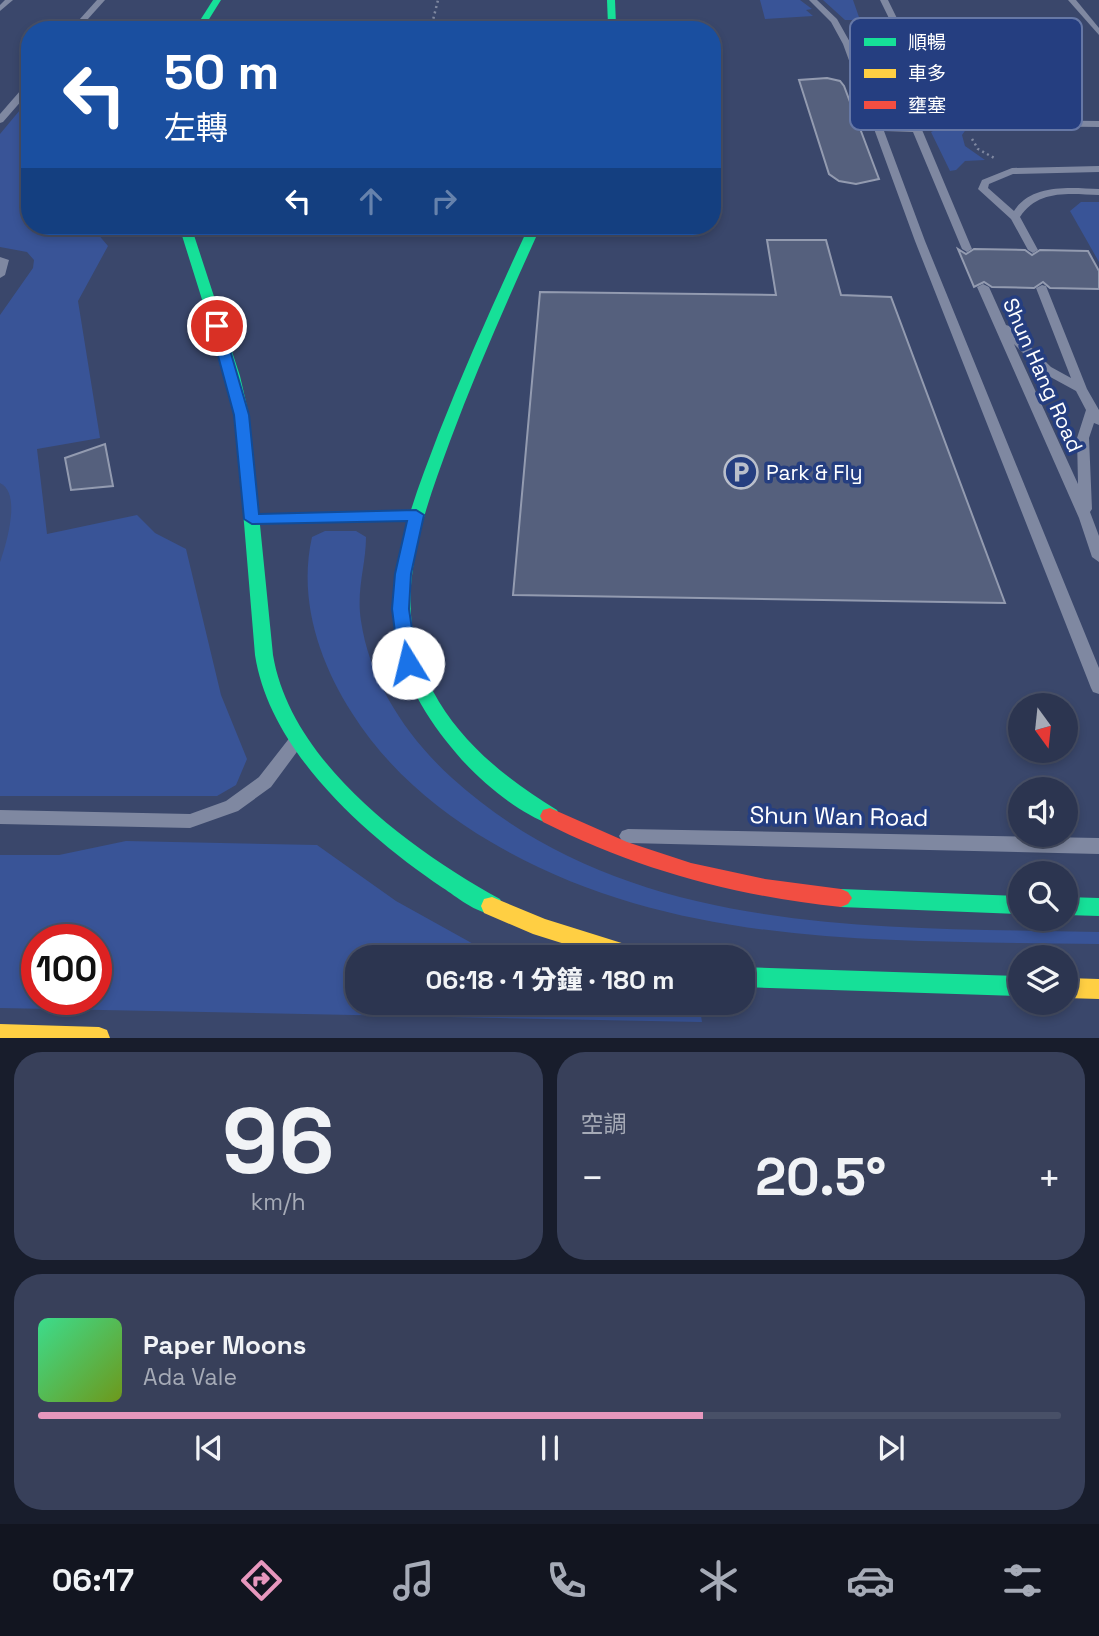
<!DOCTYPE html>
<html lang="zh-TW">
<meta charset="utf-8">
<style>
:root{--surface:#2c3550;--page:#38405a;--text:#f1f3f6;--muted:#a6abb7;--line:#485067;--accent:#e797bd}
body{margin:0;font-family:"Space Grotesk","Noto Sans TC",sans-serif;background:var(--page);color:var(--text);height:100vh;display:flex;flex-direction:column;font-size:26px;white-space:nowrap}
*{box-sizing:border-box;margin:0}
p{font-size:23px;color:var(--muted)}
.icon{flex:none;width:38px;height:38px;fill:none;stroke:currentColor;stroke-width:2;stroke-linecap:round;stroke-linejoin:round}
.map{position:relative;height:1038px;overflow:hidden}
.drawer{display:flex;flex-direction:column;gap:14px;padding:14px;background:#181d2c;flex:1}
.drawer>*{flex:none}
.banner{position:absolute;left:21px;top:21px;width:700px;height:214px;border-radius:28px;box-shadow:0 4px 10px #0003,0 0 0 2px var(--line);background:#1a4fa0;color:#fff;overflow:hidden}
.needle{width:46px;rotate:165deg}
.fabs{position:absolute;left:1008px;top:693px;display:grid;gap:14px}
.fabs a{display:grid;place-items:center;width:70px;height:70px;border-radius:50%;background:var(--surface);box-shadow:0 4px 10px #0003,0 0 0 2px var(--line);font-size:35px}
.speed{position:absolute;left:21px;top:924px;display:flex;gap:14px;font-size:35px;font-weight:700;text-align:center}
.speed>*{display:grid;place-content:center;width:91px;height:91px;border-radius:50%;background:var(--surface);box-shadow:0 4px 10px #0003,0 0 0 2px var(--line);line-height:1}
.speed .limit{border:10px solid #d22;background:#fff;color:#111}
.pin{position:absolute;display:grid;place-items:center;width:60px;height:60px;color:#fff;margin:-30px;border:4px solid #fff;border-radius:50%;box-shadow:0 2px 7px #0007}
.me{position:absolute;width:77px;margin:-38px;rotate:351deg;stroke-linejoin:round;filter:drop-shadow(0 0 5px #0008)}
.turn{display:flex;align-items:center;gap:24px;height:147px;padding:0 28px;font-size:32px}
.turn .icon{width:91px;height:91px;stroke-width:2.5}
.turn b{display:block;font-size:49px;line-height:60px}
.lanes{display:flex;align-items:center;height:66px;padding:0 28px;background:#0003;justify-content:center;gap:35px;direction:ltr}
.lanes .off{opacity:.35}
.big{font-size:52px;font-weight:800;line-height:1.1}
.drawer .tile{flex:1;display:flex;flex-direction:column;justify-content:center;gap:10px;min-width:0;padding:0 24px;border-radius:28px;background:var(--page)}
.drawer .dial{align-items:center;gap:0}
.dial b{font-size:91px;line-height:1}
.song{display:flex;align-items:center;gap:21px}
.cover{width:84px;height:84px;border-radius:10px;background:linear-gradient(135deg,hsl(150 70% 55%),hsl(80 70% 35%))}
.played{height:7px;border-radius:4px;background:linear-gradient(90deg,var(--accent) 65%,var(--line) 65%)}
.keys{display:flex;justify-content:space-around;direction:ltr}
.heat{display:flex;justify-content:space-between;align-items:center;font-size:38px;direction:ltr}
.drawer .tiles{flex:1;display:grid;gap:14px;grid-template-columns:1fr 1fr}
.tile:last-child{grid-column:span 2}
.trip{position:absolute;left:345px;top:945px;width:410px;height:70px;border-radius:28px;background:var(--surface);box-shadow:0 4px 10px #0003,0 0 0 2px var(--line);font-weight:800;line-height:70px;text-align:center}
.menu{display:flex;height:112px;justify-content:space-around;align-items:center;background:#121520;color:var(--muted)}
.menu .icon{width:49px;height:49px}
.menu .on{color:var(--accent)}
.menu b{font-size:32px;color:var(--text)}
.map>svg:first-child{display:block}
.green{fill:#395497;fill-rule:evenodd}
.water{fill:#3c4e7d}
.building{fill:#55607d;stroke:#939bb0;stroke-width:2}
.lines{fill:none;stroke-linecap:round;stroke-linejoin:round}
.path{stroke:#7f88a1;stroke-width:2.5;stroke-dasharray:2 3.5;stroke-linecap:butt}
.lane{fill:#7f88a1;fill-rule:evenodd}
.fast{fill:#16e098;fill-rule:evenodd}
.slow{fill:#ffcf43;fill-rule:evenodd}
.jam{fill:#f24e42;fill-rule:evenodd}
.route{fill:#1a73e8;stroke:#114b97;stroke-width:2}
.labels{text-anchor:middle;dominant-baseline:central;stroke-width:7;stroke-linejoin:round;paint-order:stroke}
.street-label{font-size:21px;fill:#fff;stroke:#253e80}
.poi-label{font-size:21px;fill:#fff;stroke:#253e80;text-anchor:start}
.near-street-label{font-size:24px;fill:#fff;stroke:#253e80}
.key{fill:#253e80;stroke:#6678a6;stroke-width:2}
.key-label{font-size:19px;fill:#fff}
</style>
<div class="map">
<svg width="1099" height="1038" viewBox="0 0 1099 1038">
<rect width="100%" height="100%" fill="#3a476b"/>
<!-- green -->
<g class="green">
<polygon points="760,0 800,0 812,9 806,10 813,16 765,19"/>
<polygon points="823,0 853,0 860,20 845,20"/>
<polygon points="30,98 30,226 91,226 108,246 78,301 100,438 37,449 47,534 137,515 155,533 186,549 221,695 247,759 236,785 217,796 0,796 0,315 33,268 34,260 27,252 0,247 0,134"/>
<polygon points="939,128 967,128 962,135 965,146 985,160 965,161 956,170 950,171 931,132"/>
<polygon points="1081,202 1099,202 1099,262 1070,211"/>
<path d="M325 531H356L366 537C366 565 356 590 361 621 370 682 407 737 452 778 629 938 876 927 1099 932V944C892 940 676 951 491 842 436 810 386 767 352 713 319 661 298 599 312 537Z"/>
<path d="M126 841 317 845 396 901 486 951 503 957H357V1003H699L702 1022 0 1008V855H59ZM37 940H96V999H37Z"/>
</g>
<!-- water -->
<path class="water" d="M0 483C22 493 6 545 0 562Z"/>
<!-- building -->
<g class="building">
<polygon points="827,78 840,81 844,86 879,179 856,184 839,181 829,174 799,80"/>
<polygon points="767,240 826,240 841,295 891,297 1005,603 513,595 540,292 776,295"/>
<polygon points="958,249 966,254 974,249 1025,250 1032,255 1040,250 1088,251 1099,271 1099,289 1050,288 1043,282 1034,288 992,287 984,282 974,287"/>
<polygon points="105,444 113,486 71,490 65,458"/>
</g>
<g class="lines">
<!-- path -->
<g class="path">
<polyline points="432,24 438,0"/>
<polyline points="972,139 978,149 996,159"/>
</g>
<!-- lane -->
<g class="lane">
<polygon points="5,0 13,0 0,11 0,5"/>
<polygon points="97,0 105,0 78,30 70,30"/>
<path d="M809 0H817L837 19 851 44 877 113 913 114 912 65 880 0H888L920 65V119L1099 121V127L920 125 972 249 967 252 962 249 913 132 884 131 925 241 1099 668V694L1093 692 1091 688 915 241 843 44 831 22ZM879 119 911 120V126L882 125Z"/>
<polygon points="1068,0 1076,0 1099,28 1099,35"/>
<polygon points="27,83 30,83 30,91 3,122 0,123 0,114"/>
<path d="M1099 166V172L1013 174 989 184 988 188 1014 211C1032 183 1071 188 1099 189V195C1070 194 1038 189 1020 217L1038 250 1033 253 1028 250 1011 219 978 189 982 180 1012 168Z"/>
<polygon points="0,257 9,260 5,275 0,278"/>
<path d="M983 284 989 287 1006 325 1009 326 1051 367 1071 378 1036 288 1042 285 1046 286 1087 389 1099 410V425L1094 423 1089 438 1092 509 1090 512 1099 536V562L1092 557 1079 518 977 287ZM1014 344 1043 373 1076 391 1086 410 1077 438 1078 484Z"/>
<polygon points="415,511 420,512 422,515 420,518 253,524 246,519 253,514"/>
<polygon points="297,735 303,736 305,741 271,787 238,811 190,828 0,824 0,810 190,814 226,801 259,777 291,736"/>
<polygon points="628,829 1099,838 1099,854 628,843 622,841 619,836 622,831"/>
</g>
<!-- fast -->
<g class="fast">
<polygon points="213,0 221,0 206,24 200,24 199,22"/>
<polygon points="607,0 615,0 616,25 612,28 608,25"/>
<path d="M179 226H191L240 376 249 415 273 655C291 763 411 850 500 899L503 906 500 913C483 919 457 897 443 888 366 836 270 752 255 655L235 415 226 376Z"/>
<path d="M529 226H541C509 297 477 368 450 441 435 482 419 524 413 568 396 680 467 756 557 810L560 816 557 822 550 824C515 812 473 775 451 747 422 712 398 669 394 624 390 557 415 496 438 435 466 364 497 295 529 226Z"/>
<polygon points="841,889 1020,896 1020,914 841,907 834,904 830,898 834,892"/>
<polygon points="1066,897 1099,898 1099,916 1066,915"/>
<polygon points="742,967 1020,976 1020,996 742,987"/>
</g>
<!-- slow -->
<g class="slow">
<polygon points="492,897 545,919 644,950 647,957 606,957 533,934 484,913 481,906 484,899"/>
<polygon points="1066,978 1099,979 1099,999 1066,998"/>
<polygon points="0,1024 99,1027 107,1030 110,1038 0,1038"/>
</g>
<!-- jam -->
<path class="jam" d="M550 808 627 842 691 863 765 879 841 889 848 892 852 898 848 904 841 907C736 896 638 870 543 822L540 816 543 810Z"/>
</g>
<!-- route -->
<polygon class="route" points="217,322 223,326 249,415 259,514 416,510 424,515 411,574 409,609 417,663 414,667 401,667 399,663 392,609 395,574 407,521 252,524 244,519 234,415 210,326"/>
<!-- icons -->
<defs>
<symbol id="parking-ring" viewBox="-11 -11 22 22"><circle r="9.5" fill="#253e80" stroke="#babfcb" stroke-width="1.5"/><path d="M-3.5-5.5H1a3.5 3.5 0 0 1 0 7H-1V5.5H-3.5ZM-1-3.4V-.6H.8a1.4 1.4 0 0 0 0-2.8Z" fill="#babfcb"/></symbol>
</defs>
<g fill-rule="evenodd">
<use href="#parking-ring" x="722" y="453" width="38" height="38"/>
</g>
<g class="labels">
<!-- street labels -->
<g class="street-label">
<text transform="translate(1043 375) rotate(66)">Shun Hang Road</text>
</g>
<!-- poi labels -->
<g class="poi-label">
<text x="766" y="472">Park &amp; Fly</text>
</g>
<!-- near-street labels -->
<g class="near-street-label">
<text transform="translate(839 816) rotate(1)">Shun Wan Road</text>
</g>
</g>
<!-- legend -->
<rect x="850" y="18" width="232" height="112" rx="10" class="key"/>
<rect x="864" y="38" width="32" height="8" fill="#16e098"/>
<rect x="864" y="69" width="32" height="9" fill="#ffcf43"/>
<rect x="864" y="101" width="32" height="8" fill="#f24e42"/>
<g class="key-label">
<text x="908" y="49">順暢</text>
<text x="908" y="80">車多</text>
<text x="908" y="112">壅塞</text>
</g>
</svg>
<div class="fabs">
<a><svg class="needle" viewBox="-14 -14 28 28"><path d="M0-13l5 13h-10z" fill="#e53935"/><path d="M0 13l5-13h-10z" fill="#a6abb7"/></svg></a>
<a><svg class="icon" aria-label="sound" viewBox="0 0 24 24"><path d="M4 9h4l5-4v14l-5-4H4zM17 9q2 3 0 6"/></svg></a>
<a><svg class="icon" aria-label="search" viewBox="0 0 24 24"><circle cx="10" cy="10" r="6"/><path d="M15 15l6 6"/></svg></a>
<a><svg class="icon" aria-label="layers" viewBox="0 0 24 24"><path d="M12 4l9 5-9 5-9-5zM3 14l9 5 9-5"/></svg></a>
</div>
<div class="speed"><div class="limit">100</div></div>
<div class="pin" style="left:217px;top:326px;background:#d93025"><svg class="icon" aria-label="arrive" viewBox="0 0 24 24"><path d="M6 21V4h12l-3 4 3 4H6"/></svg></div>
<svg class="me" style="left:408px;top:663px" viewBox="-20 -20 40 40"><circle r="19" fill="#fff"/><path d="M0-13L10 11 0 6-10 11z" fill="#1a73e8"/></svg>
<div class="trip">06:18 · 1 分鐘 · 180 m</div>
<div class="banner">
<div class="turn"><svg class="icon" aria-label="left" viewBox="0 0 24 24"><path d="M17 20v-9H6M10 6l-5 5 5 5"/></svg><div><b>50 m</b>左轉</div></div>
<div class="lanes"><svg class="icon" aria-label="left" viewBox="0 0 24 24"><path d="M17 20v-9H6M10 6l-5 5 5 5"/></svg><svg class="icon off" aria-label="ahead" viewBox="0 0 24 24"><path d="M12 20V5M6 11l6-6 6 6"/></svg><svg class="icon off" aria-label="right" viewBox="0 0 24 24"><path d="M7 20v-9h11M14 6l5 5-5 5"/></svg></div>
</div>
</div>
<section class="drawer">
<div class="tiles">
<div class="tile dial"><b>96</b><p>km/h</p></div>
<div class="tile"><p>空調</p>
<div class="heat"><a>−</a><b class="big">20.5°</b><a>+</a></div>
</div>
<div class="tile">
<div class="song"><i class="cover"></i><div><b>Paper Moons</b><p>Ada Vale</p></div></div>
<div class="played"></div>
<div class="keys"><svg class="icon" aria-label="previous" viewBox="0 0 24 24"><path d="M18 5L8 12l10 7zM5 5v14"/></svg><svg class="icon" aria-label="pause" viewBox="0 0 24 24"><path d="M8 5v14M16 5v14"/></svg><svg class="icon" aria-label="next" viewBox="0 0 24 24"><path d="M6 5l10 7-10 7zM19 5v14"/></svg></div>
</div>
</div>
</section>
<nav class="menu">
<b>06:17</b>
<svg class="icon on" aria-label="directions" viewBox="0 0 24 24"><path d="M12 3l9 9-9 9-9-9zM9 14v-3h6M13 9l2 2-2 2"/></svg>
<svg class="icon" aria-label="music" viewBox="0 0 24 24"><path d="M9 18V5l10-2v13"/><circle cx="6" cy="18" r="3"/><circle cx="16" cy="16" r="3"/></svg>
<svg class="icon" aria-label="phone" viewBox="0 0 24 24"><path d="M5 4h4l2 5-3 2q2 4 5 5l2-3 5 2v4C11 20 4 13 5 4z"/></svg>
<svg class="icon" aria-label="climate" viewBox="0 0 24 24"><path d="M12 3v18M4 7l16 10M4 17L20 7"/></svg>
<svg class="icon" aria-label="car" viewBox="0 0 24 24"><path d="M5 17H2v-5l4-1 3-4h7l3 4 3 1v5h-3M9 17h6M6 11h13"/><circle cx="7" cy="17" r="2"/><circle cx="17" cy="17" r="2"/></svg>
<svg class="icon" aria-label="filters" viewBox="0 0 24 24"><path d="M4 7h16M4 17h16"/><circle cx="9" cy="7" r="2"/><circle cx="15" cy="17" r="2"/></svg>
</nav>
